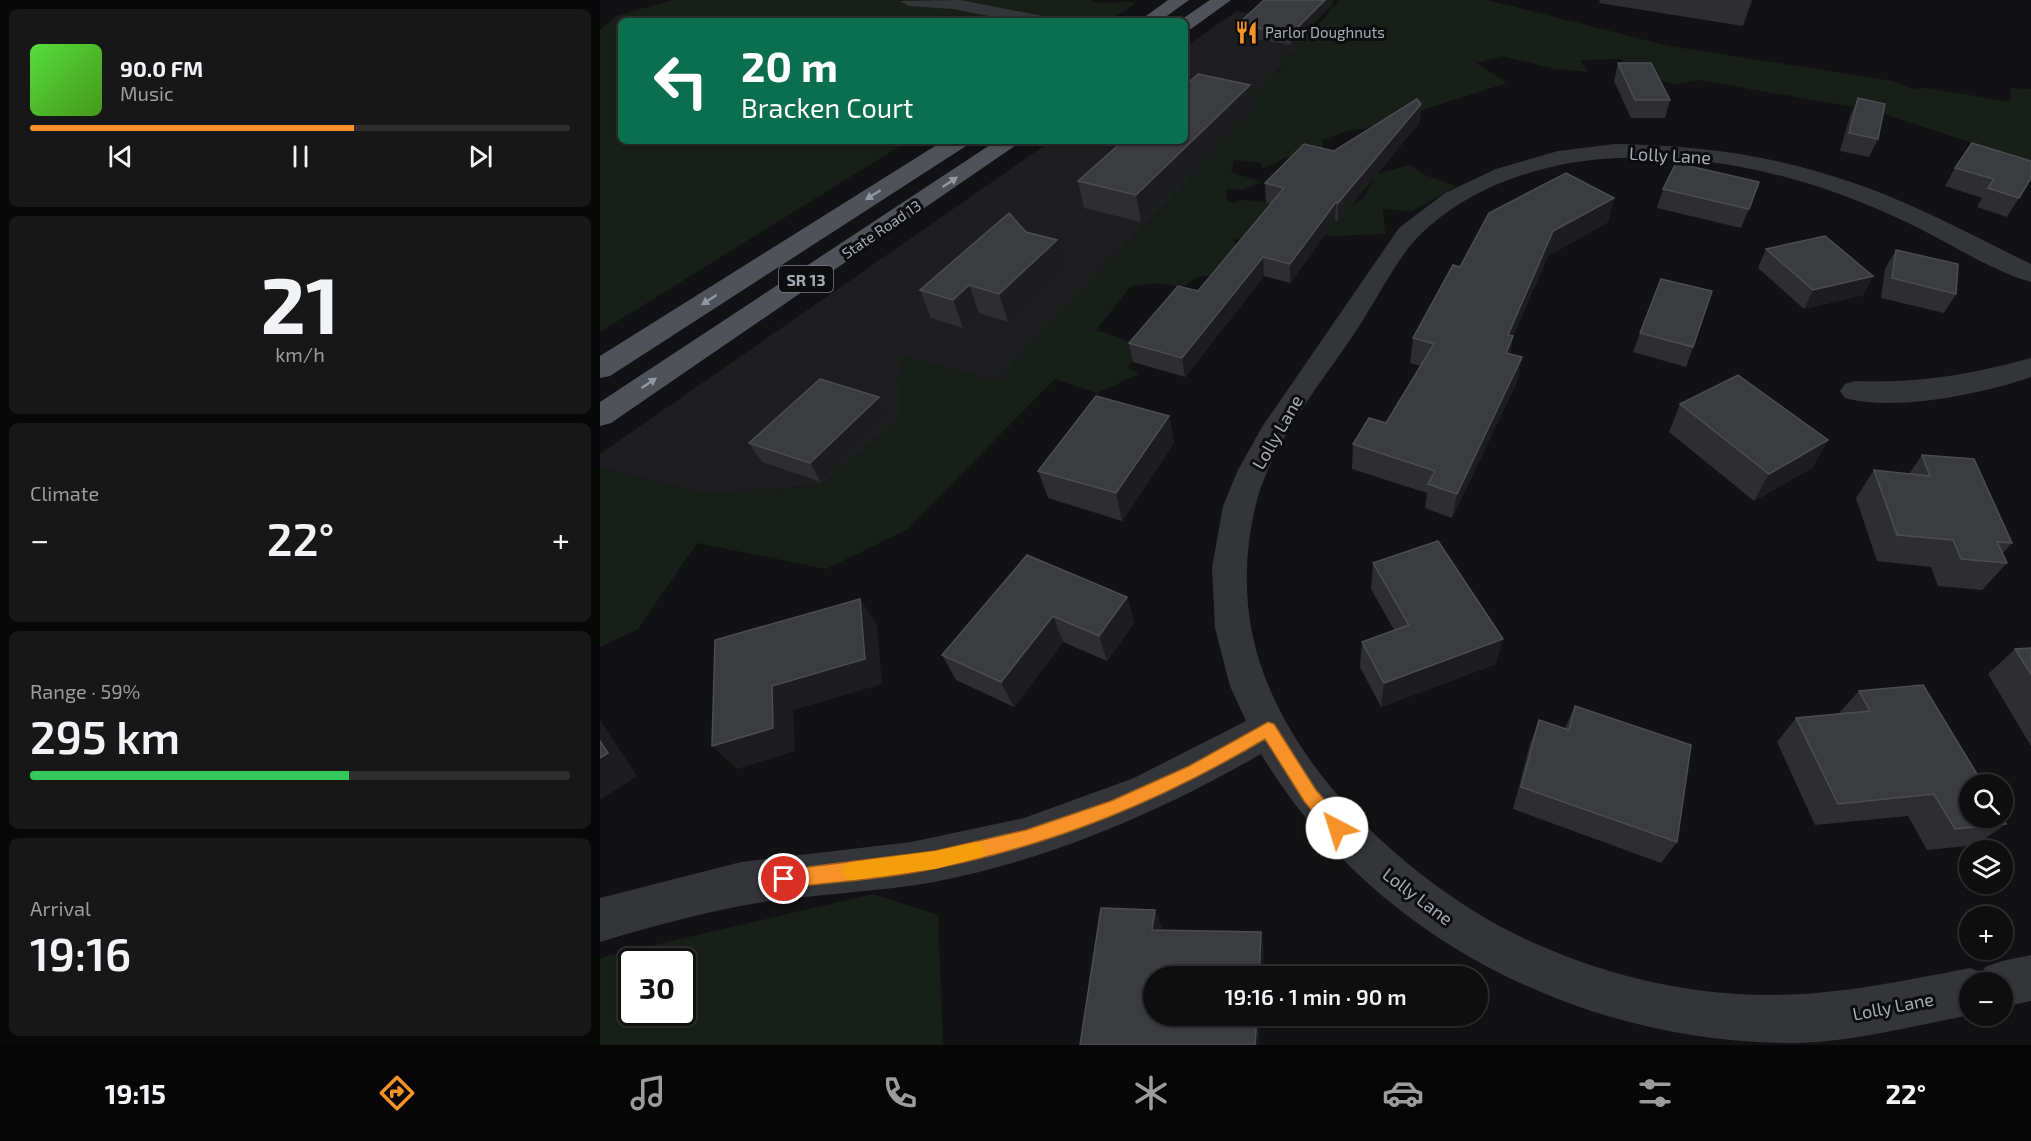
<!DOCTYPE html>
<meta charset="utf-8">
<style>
:root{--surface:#0e0e0f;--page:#171718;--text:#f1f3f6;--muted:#9b9c9e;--line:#2e2e2f;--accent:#f69228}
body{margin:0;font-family:"Exo 2",sans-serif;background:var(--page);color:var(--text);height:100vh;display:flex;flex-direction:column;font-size:22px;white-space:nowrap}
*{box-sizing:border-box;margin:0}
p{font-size:20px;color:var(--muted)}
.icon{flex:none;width:33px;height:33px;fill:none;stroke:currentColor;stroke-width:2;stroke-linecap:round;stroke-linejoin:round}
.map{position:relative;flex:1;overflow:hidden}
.side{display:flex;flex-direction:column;gap:9px;padding:9px;background:#080808;width:600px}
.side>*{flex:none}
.hud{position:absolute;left:18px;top:18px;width:570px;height:126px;border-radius:9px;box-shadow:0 2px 4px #0004,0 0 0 2px var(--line);background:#0b6e4f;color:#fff;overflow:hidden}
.controls{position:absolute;left:1359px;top:774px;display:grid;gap:12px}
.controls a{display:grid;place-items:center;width:54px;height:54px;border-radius:50%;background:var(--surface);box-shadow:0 2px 4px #0004,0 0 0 2px var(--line);font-size:30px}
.speed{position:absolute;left:18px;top:948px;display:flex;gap:12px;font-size:30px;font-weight:700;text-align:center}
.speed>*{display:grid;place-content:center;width:78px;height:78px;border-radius:50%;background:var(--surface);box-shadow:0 2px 4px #0004,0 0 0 2px var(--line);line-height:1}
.speed .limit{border:3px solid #111;border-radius:9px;background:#fff;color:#111}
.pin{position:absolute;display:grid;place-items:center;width:51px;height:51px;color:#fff;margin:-26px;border:3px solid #fff;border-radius:50%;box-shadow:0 2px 6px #0007}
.me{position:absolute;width:66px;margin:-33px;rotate:320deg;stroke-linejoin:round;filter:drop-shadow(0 0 4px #0008)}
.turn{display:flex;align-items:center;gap:21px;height:126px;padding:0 24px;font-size:27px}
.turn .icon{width:78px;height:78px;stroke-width:2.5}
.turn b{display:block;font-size:42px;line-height:51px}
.big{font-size:45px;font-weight:600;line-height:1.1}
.side .widget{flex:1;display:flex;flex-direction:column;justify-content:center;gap:9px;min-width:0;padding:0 21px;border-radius:9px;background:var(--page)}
.side .dial{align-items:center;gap:0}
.dial b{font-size:78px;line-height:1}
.song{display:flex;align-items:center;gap:18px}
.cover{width:72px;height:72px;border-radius:9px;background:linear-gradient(135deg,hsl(110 70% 55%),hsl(100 70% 35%))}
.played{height:6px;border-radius:3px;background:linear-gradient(90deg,var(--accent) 60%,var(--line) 60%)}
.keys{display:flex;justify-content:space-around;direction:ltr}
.heat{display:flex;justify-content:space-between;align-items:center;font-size:33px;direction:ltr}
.charge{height:9px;border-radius:4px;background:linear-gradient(90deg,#34c759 59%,var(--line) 0)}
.trip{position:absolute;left:543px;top:966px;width:345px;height:60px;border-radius:30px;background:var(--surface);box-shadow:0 2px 4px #0004,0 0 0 2px var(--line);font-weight:600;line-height:60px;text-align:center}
.menu{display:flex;height:96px;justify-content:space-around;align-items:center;background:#060606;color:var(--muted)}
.menu .icon{width:42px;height:42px}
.menu .selected{color:var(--accent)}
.menu b{font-size:27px;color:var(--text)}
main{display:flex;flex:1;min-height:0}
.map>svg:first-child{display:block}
.built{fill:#1e1e21}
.green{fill:#181f18;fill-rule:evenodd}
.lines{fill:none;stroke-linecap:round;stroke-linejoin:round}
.minor{fill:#333539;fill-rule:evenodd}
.major{fill:#4f5258;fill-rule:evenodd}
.wall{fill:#2e2e32}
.shaded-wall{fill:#1d1d20}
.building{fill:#3a3c40;stroke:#4b4d52;stroke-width:1.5}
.oneway{fill:#9299a2}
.route{fill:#f69228;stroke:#a05f1a;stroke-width:1.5}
.slow{fill:#f59e0b}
.labels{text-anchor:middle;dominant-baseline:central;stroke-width:6;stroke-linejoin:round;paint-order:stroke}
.far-poi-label{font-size:15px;fill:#a3abb5;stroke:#0d0d0f;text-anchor:start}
.far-street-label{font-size:15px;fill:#a3abb5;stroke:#0d0d0f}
.shield{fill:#0d0d0f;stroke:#767c83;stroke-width:1.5}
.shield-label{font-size:16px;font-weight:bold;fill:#a3abb5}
.street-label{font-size:18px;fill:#a3abb5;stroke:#0d0d0f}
</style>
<main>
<section class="side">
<div class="widget">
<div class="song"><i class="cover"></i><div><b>90.0 FM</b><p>Music</p></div></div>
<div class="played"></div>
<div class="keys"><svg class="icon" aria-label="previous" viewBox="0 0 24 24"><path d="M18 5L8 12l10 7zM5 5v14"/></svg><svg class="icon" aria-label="pause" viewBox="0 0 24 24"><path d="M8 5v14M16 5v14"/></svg><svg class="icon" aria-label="next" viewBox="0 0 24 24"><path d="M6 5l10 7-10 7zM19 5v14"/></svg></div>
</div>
<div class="widget dial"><b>21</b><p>km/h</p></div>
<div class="widget"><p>Climate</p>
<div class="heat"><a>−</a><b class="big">22°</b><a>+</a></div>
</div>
<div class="widget"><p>Range · 59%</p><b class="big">295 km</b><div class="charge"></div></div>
<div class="widget"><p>Arrival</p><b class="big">19:16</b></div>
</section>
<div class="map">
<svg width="1431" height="1045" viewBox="0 0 1431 1045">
<rect width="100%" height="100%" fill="#121214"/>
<!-- built -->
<polygon class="built" points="637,11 719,26 694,54 684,55 678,60 685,63 644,108 655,110 396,381 305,357 298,380 298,420 221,486 104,493 0,468 0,454 451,141 585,141 585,47"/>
<!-- green -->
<g class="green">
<path d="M73 0H491C505 6 521 0 536 3L513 18 498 21H21V141H308L0 332V30L16 16Z"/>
<path d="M739 0H887L1069 46 1293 81 1312 89 1328 88 1410 102 1411 88 1431 89V176L1394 150 1271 110 1099 80 1075 84 1030 73 1021 59 980 60 988 72 955 69 902 56 877 63 907 83 763 129C746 128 737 137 721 139L729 168 687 157 662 169 661 163 634 160 631 172 662 182 642 190 627 189 626 199 633 203 643 200 744 209 763 199 776 174 810 165 825 175 856 186 811 212 783 208 785 234 730 236 686 225 654 236 633 240 641 253 623 275 599 276 583 287 560 283 531 286 496 330 544 346 528 367 539 374 497 393 455 379 306 530 226 569 97 543 38 629 0 647V468L104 493 221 486 298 420V380L304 356 396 381 654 111 644 107 685 64 677 60 684 55 694 54Z"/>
<path d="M273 894 338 915 343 1045H0V959L3 957ZM32 962H82V1012H32Z"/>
</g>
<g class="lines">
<!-- minor -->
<g class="minor">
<polygon points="360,0 443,16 452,21 414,21 353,9 309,6 300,1"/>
<path d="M1015 144C1096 145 1172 155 1248 181 1312 202 1371 235 1431 264V282C1393 272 1343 239 1306 222 1215 179 1118 153 1017 158 947 161 869 185 818 237 798 257 775 302 758 328 723 381 669 445 655 508 646 547 644 588 651 627 674 757 801 877 915 934 974 963 1039 983 1104 991 1201 1003 1276 986 1370 968L1383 973 1385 967 1402 961 1431 955V1001L1402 1007V982H1370V1015C1313 1026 1257 1041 1199 1043 984 1045 772 939 661 754 560 812 449 860 334 882 277 892 219 894 163 902 107 911 53 926 0 942V898L141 862 311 842 424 818 534 778 646 721 630 686 615 628 612 568 623 506 638 470 662 427 799 228 845 193 896 169 958 151Z"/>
<path d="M1431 358V377C1382 394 1295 412 1245 398L1240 391 1245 384 1255 381C1321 383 1368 375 1431 358Z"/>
</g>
<!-- major -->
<g class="major">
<polygon points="568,0 589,0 560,21 539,21"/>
<polygon points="610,0 631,0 591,29 585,30 585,21 579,21"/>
<polygon points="343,141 369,141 366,146 10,376 0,378 0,356"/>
<polygon points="396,141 422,141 11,423 0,426 0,402"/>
</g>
</g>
<!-- wall -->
<g class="wall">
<polygon points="1000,0 1152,0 1143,26 999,3"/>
<polygon points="733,4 691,45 638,36 638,24"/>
<polygon points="1018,63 1070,100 1065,118 1031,118 1014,81"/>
<polygon points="1258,98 1278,139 1269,157 1240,151 1250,116"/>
<polygon points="821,104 820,122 738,221 735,221 690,283 664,276 585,377 533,362 529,343 598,291 671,204 666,202 665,183 734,151"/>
<polygon points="651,111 541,222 484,208 478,181"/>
<polygon points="1372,143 1419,198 1407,217 1377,207 1382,198 1345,186 1355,168"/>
<polygon points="1063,189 1149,209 1141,228 1057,208"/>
<polygon points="1014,198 1008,222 948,256 913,336 910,354 922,357 917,382 852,518 825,508 827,493 752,469 753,444 786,423 821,366 810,363 813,338"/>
<polygon points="426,232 464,268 408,322 379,313 363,328 331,318 320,290"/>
<polygon points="1166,249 1273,276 1263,295 1204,309 1158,268"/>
<polygon points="1296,250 1356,294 1344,313 1281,298 1285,269"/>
<polygon points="1040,333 1093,347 1086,367 1033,352"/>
<polygon points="1080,404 1228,440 1212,468 1154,501 1069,432"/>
<polygon points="569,416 574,443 522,521 448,498 438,471"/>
<polygon points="288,417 221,482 162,462 149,443"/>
<polygon points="1322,455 1412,543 1402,554 1407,563 1382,590 1338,586 1331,567 1277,561 1256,498 1274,470 1309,474"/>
<polygon points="427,555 527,597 534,623 507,661 463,642 414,707 356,680 342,655"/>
<polygon points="773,563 896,664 781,707 760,667 762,642 794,630 771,589"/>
<polygon points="1431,648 1431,746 1388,674 1415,649"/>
<polygon points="1259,691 1406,824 1376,845 1327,850 1308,816 1215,825 1177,742 1196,718 1238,714"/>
<polygon points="975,706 1077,842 1061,863 913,809 930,744 939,720 965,728"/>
</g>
<!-- shaded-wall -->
<g class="shaded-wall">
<polygon points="725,0 733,0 733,4 691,45 691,34"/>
<polygon points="650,85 651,111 541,222 536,195"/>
<polygon points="821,104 820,122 738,221 738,203"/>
<polygon points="1014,198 1008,222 948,256 908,349 913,336 908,361 901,378 908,335 953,231"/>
<polygon points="736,202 735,221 690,283 690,264"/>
<polygon points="457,240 464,268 408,322 399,294"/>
<polygon points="663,257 664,276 585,377 582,358"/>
<polygon points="1273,276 1263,295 1204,309 1213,290"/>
<polygon points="369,285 379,313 363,328 353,300"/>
<polygon points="922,357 917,382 852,518 857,494"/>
<polygon points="279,397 288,417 221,482 210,463"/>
<polygon points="569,416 574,443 522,521 516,493"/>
<polygon points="1228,440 1212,468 1154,501 1169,474"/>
<polygon points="527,597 534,623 507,661 499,636"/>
<polygon points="260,599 277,625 282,684 193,710 195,751 137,769 112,746 172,686"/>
<polygon points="453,616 463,642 414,707 401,682"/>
<polygon points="903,639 896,664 781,707 784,683"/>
<polygon points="0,720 37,776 0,800"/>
<polygon points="555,910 562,928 560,948 552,930"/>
<polygon points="661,932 664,950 662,976 659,976"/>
<polygon points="657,1016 660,1016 659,1045 655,1045"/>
</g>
<!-- building -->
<g class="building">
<polygon points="664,0 725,0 691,34 638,24"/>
<polygon points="1018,63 1051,63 1070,100 1035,100"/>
<polygon points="598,74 650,85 536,195 478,181 523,141 585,141 585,86"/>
<polygon points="1258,98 1285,104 1278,139 1249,133"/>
<polygon points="817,99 821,104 738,203 736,202 690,264 663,257 582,358 529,343 578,286 598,291 684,188 665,183 704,144 734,151"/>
<polygon points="1372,143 1431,161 1431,178 1419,198 1388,188 1394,179 1355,168"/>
<polygon points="1076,163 1159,182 1149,209 1063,189"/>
<polygon points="966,173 1014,198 953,231 908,335 913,336 906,353 922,357 857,494 828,484 835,471 753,444 769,418 786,423 834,344 813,338 853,265 860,267 889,213"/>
<polygon points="409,213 426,232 457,240 399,294 369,285 353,300 320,290"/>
<polygon points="1225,236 1273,276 1213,290 1166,249"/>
<polygon points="1296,250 1358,264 1356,294 1292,278"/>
<polygon points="1061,279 1112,291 1093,347 1040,333"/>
<polygon points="1138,375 1228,440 1169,474 1080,404"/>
<polygon points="220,379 279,397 210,463 149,443"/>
<polygon points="496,396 569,416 516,493 438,471"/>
<polygon points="1322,455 1374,459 1412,543 1397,542 1407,563 1361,559 1353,540 1297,535 1274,470 1330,476"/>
<polygon points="838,541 903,639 784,683 762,642 809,625 773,563"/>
<polygon points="427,555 527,597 499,636 453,616 401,682 342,655"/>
<polygon points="260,599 265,659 172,686 173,728 112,746 115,640"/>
<polygon points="1431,648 1431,674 1415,649"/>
<polygon points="1323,685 1383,784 1370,784 1370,818 1402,818 1406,824 1355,829 1334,794 1238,804 1196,718 1270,711 1259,691"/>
<polygon points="975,706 1091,745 1077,842 921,787 939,720 969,730"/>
<polygon points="0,741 8,753 0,758"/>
<polygon points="501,908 555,910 552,930 661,932 659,976 554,976 554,1016 657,1016 655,1045 480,1045"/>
</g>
<!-- one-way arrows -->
<defs><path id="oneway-solid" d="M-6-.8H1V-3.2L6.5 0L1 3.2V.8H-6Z" transform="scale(1.5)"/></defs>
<g class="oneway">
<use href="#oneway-solid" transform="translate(350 182) rotate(-34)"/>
<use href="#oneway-solid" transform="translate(273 195) rotate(148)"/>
<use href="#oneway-solid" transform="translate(109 300) rotate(147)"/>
<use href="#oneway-solid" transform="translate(49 383) rotate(-34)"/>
</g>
<!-- route -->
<path class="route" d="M668 722 674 724 716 790 744 822 746 828 744 834 737 836 731 834 704 801 665 739C561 801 456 844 337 868 287 879 234 882 184 888L177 886 175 879 177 873 184 870 335 851 426 830 511 801 589 766Z"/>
<!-- slow -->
<polygon class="slow" points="376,842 382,844 385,850 382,857 335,869 251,880 245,877 242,871 245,864 251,862 335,851"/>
<!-- icons -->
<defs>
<symbol id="restaurant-bare" viewBox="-9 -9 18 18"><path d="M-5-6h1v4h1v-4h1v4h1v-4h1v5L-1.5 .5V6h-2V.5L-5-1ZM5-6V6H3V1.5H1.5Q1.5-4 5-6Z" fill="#f69228" stroke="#0d0d0f" stroke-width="2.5" paint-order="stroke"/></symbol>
</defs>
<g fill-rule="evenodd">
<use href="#restaurant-bare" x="630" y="16" width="33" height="33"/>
</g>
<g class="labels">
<!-- far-poi labels -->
<g class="far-poi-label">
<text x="665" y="32">Parlor Doughnuts</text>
</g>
<!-- far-street labels -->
<g class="far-street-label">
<text transform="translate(281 229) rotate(-34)">State Road 13</text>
</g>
<!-- shield labels -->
<rect class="shield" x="179" y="266" width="54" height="26" rx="4.5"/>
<g class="shield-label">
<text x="206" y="279">SR 13</text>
</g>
<!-- street labels -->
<g class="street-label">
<text transform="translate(1070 155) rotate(3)">Lolly Lane</text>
<text transform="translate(677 432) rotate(-60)">Lolly Lane</text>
<text transform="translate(818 896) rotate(37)">Lolly Lane</text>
<text transform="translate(1293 1006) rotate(-11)">Lolly Lane</text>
</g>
</g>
</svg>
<div class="controls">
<a><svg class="icon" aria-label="search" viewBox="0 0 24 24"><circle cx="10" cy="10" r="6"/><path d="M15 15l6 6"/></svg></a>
<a><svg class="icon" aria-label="layers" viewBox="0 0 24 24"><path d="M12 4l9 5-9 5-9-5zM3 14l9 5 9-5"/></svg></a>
<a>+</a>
<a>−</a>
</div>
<div class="speed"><div class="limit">30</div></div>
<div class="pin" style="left:184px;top:879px;background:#d93025"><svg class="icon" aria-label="arrive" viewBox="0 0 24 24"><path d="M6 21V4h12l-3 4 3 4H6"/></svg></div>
<svg class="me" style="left:737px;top:828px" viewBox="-20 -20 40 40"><circle r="19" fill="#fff"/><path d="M0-13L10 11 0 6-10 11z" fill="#f69228"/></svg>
<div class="trip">19:16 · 1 min · 90 m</div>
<div class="hud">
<div class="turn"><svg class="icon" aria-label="left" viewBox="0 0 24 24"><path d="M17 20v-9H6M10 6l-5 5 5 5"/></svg><div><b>20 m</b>Bracken Court</div></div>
</div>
</div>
</main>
<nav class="menu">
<b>19:15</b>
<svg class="icon selected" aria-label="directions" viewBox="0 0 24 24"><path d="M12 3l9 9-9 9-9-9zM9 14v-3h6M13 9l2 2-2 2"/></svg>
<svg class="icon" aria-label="music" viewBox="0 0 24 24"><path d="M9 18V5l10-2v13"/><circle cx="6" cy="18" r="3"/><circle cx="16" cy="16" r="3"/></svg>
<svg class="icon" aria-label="phone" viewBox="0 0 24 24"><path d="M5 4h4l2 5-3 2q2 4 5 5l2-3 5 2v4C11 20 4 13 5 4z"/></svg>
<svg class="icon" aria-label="climate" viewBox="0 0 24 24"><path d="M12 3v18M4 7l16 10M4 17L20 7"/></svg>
<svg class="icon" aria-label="car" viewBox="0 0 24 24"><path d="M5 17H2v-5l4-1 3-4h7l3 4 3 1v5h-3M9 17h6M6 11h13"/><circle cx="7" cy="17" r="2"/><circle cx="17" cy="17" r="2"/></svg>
<svg class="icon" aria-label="filters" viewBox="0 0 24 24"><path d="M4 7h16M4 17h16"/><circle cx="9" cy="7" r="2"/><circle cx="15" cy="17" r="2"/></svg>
<b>22°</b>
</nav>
